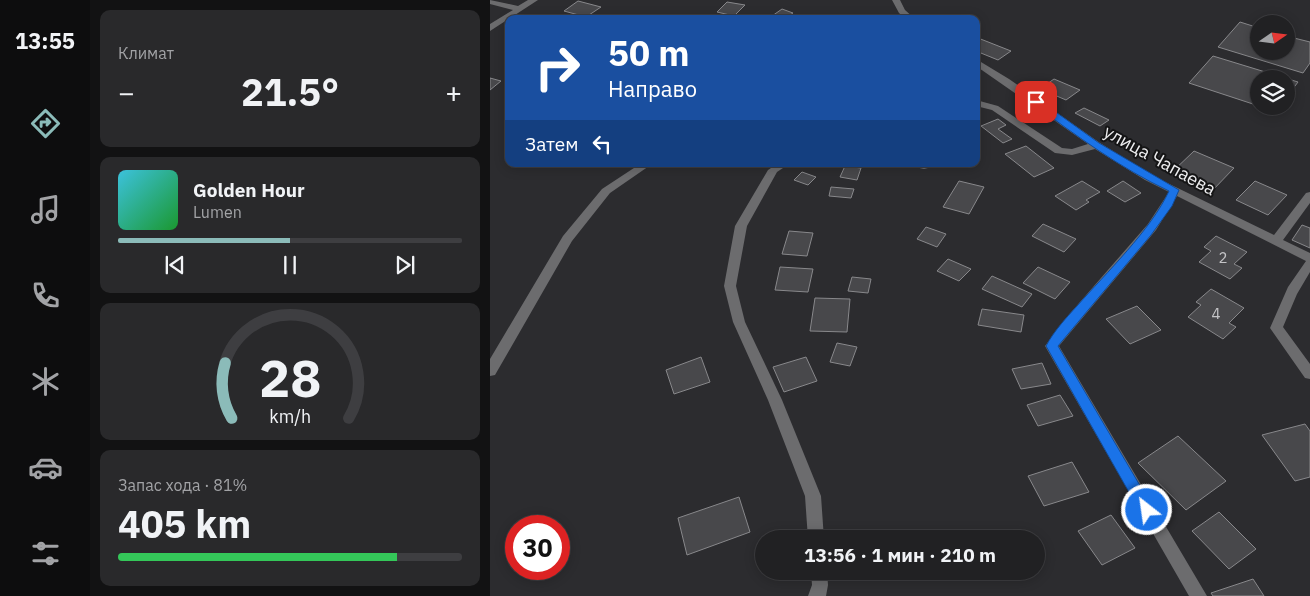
<!DOCTYPE html>
<html lang="ru">
<meta charset="utf-8">
<style>
:root{--surface:#212123;--page:#29292b;--text:#f1f3f6;--muted:#a2a3a6;--line:#3e3e41;--accent:#8bbbb9}
body{margin:0;font-family:"IBM Plex Sans",sans-serif;background:var(--page);color:var(--text);height:100vh;display:flex;flex-direction:column;font-size:19px;white-space:nowrap}
*{box-sizing:border-box;margin:0}
p{font-size:16px;color:var(--muted)}
.icon{flex:none;width:28px;height:28px;fill:none;stroke:currentColor;stroke-width:2;stroke-linecap:round;stroke-linejoin:round}
.map{position:relative;flex:1;overflow:hidden}
.side{display:flex;flex-direction:column;gap:10px;padding:10px;background:#121213;width:400px}
.side>*{flex:none}
.top-card{position:absolute;left:15px;top:15px;width:475px;height:152px;border-radius:10px;box-shadow:0 2px 12px #0003,0 0 0 1px var(--line);background:#1a4fa0;color:#fff;overflow:hidden}
.needle{width:32px;rotate:76deg}
.tools{position:absolute;left:760px;top:15px;display:grid;gap:10px}
.tools a{display:grid;place-items:center;width:45px;height:45px;border-radius:50%;background:var(--surface);box-shadow:0 2px 12px #0003,0 0 0 1px var(--line);font-size:25px}
.speed{position:absolute;left:15px;top:515px;display:flex;gap:10px;font-size:25px;font-weight:700;text-align:center}
.speed>*{display:grid;place-content:center;width:65px;height:65px;border-radius:50%;background:var(--surface);box-shadow:0 2px 12px #0003,0 0 0 1px var(--line);line-height:1}
.speed .limit{border:8px solid #d22;background:#fff;color:#111}
.pin{position:absolute;display:grid;place-items:center;width:42px;height:42px;color:#fff;margin:-21px;border-radius:10px;box-shadow:0 2px 8px #0006}
.me{position:absolute;width:55px;margin:-28px;rotate:330deg;stroke-linejoin:round;filter:drop-shadow(0 0 4px #0008)}
.turn{display:flex;align-items:center;gap:18px;height:105px;padding:0 20px;font-size:22px}
.turn .icon{width:65px;height:65px;stroke-width:2.5}
.turn b{display:block;font-size:35px;line-height:42px}
.then{display:flex;align-items:center;height:48px;padding:0 20px;background:#0003;gap:10px;font-size:19px}
.big{font-size:38px;font-weight:700;line-height:1.1}
.side .tile{flex:1;display:flex;flex-direction:column;justify-content:center;gap:8px;min-width:0;padding:0 18px;border-radius:10px;background:var(--page)}
.side .dial{align-items:center;gap:0}
.dial svg{height:130px;overflow:visible;fill:none;stroke:var(--line);stroke-width:7;stroke-linecap:round;text-anchor:middle}
.dial text{fill:var(--text);stroke:none}
.song{display:flex;align-items:center;gap:15px}
.cover{width:60px;height:60px;border-radius:8px;background:linear-gradient(135deg,hsl(190 70% 55%),hsl(130 70% 35%))}
.played{height:5px;border-radius:2px;background:linear-gradient(90deg,var(--accent) 50%,var(--line) 50%)}
.keys{display:flex;justify-content:space-around;direction:ltr}
.heat{display:flex;justify-content:space-between;align-items:center;font-size:28px;direction:ltr}
.charge{height:8px;border-radius:4px;background:linear-gradient(90deg,#34c759 81%,var(--line) 0)}
.trip{position:absolute;left:265px;top:530px;width:290px;height:50px;border-radius:25px;background:var(--surface);box-shadow:0 2px 12px #0003,0 0 0 1px var(--line);font-weight:700;line-height:50px;text-align:center}
main{display:flex;flex:1;min-height:0}
.tabs{display:flex;flex-direction:column;width:90px;justify-content:space-around;align-items:center;background:#0d0d0e;color:var(--muted)}
.tabs .icon{width:35px;height:35px}
.tabs .active{color:var(--accent)}
.tabs b{font-size:22px;color:var(--text)}
.map>svg:first-child{display:block}
.building{fill:#48484b;stroke:#88888b}
.lines{fill:none;stroke-linecap:round;stroke-linejoin:round}
.minor{fill:#6c6c6e;fill-rule:evenodd}
.route{fill:#1a73e8;stroke:#114b97}
.labels{text-anchor:middle;dominant-baseline:central;stroke-width:4;stroke-linejoin:round;paint-order:stroke}
.number-label{font-size:15px;fill:#c4c4c7}
.street-label{font-size:18px;fill:#eeeef0;stroke:#151516}
</style>
<main>
<nav class="tabs">
<b>13:55</b>
<svg class="icon active" aria-label="directions" viewBox="0 0 24 24"><path d="M12 3l9 9-9 9-9-9zM9 14v-3h6M13 9l2 2-2 2"/></svg>
<svg class="icon" aria-label="music" viewBox="0 0 24 24"><path d="M9 18V5l10-2v13"/><circle cx="6" cy="18" r="3"/><circle cx="16" cy="16" r="3"/></svg>
<svg class="icon" aria-label="phone" viewBox="0 0 24 24"><path d="M5 4h4l2 5-3 2q2 4 5 5l2-3 5 2v4C11 20 4 13 5 4z"/></svg>
<svg class="icon" aria-label="climate" viewBox="0 0 24 24"><path d="M12 3v18M4 7l16 10M4 17L20 7"/></svg>
<svg class="icon" aria-label="car" viewBox="0 0 24 24"><path d="M5 17H2v-5l4-1 3-4h7l3 4 3 1v5h-3M9 17h6M6 11h13"/><circle cx="7" cy="17" r="2"/><circle cx="17" cy="17" r="2"/></svg>
<svg class="icon" aria-label="filters" viewBox="0 0 24 24"><path d="M4 7h16M4 17h16"/><circle cx="9" cy="7" r="2"/><circle cx="15" cy="17" r="2"/></svg>
</nav>
<section class="side">
<div class="tile"><p>Климат</p>
<div class="heat"><a>−</a><b class="big">21.5°</b><a>+</a></div>
</div>
<div class="tile">
<div class="song"><i class="cover"></i><div><b>Golden Hour</b><p>Lumen</p></div></div>
<div class="played"></div>
<div class="keys"><svg class="icon" aria-label="previous" viewBox="0 0 24 24"><path d="M18 5L8 12l10 7zM5 5v14"/></svg><svg class="icon" aria-label="pause" viewBox="0 0 24 24"><path d="M8 5v14M16 5v14"/></svg><svg class="icon" aria-label="next" viewBox="0 0 24 24"><path d="M6 5l10 7-10 7zM19 5v14"/></svg></div>
</div>
<div class="tile dial"><svg viewBox="0 0 100 80">
<path d="M14 69A42 42 0 1 1 86 69"/>
<path d="M14 69A42 42 0 0 1 10 35" stroke="#8bbbb9"/>
<text x="50" y="56" font-size="32" font-weight="700">28</text>
<text x="50" y="72" font-size="11">km/h</text>
</svg></div>
<div class="tile"><p>Запас хода · 81%</p><b class="big">405 km</b><div class="charge"></div></div>
</section>
<div class="map">
<svg width="820" height="596" viewBox="0 0 820 596">
<rect width="100%" height="100%" fill="#2c2c2f"/>
<!-- building -->
<g class="building">
<polygon points="88,1 111,7 96,17 74,11"/>
<polygon points="237,2 255,5 244,16 227,12"/>
<polygon points="292,9 303,13 294,19 282,16"/>
<polygon points="750,22 769,28 769,51 796,51 796,36 820,42 820,63 813,73 728,47"/>
<polygon points="488,38 521,51 508,60 486,51 491,48 486,46"/>
<polygon points="723,56 808,82 796,98 796,79 769,79 769,106 699,83"/>
<polygon points="0,78 11,81 0,90"/>
<polygon points="564,79 590,90 576,100 562,94 566,91 554,86"/>
<polygon points="770,106 791,106 787,112"/>
<polygon points="594,108 619,120 610,126 585,113"/>
<polygon points="508,119 516,125 508,129 522,139 513,143 491,126"/>
<polygon points="536,146 564,168 544,177 515,154"/>
<polygon points="704,151 744,168 722,191 681,173"/>
<polygon points="355,166 371,168 367,180 350,177"/>
<polygon points="312,172 326,177 318,185 304,180"/>
<polygon points="469,181 494,187 479,214 453,207"/>
<polygon points="592,181 610,192 596,200 599,202 586,210 565,196"/>
<polygon points="633,181 651,193 635,202 617,191"/>
<polygon points="765,181 797,195 778,215 746,200"/>
<polygon points="341,187 364,189 361,198 339,196"/>
<polygon points="553,224 586,239 574,252 542,236"/>
<polygon points="812,225 820,228 820,248 802,240"/>
<polygon points="436,227 456,234 447,247 427,239"/>
<polygon points="299,231 323,233 317,256 292,254"/>
<polygon points="726,236 757,252 744,264 752,268 740,279 709,262 721,251 714,247"/>
<polygon points="458,259 481,269 469,281 447,271"/>
<polygon points="290,267 323,269 318,292 285,290"/>
<polygon points="548,267 580,282 565,299 533,283"/>
<polygon points="502,276 542,294 532,307 492,289"/>
<polygon points="362,277 381,279 378,293 358,291"/>
<polygon points="721,289 754,308 739,323 746,327 733,339 698,317 711,305 706,302"/>
<polygon points="325,298 360,299 357,332 320,331"/>
<polygon points="647,306 671,330 640,344 616,319"/>
<polygon points="492,309 534,315 531,332 488,325"/>
<polygon points="347,343 367,347 360,366 340,362"/>
<polygon points="211,357 220,382 184,394 176,370"/>
<polygon points="316,357 327,381 294,392 283,367"/>
<polygon points="552,363 561,384 531,389 522,369"/>
<polygon points="570,395 583,416 548,426 537,405"/>
<polygon points="815,424 820,431 820,477 805,481 772,435"/>
<polygon points="688,436 736,481 696,510 648,463"/>
<polygon points="582,462 599,492 554,506 538,476"/>
<polygon points="249,497 260,532 197,555 188,518"/>
<polygon points="729,512 766,549 739,569 702,531"/>
<polygon points="621,515 645,548 612,565 588,531"/>
<polygon points="763,579 774,596 723,596 721,593"/>
</g>
<g class="lines">
<!-- minor -->
<g class="minor">
<polygon points="0,0 28,6 38,0 48,0 0,31 0,24 23,10 0,4"/>
<polygon points="402,0 410,0 415,10 425,19 416,19 409,13"/>
<polygon points="486,59 519,79 610,143 663,176 784,235 816,193 820,192 820,203 793,240 820,253 820,272 807,294 793,327 820,364 820,379 815,378 780,328 798,287 816,261 687,196 666,230 569,346 717,596 699,596 555,346 577,317 658,224 679,192 655,180 605,149 582,155 565,153 502,110 486,106 486,100 508,106 572,148 582,149 598,144 486,66"/>
<polygon points="150,164 162,164 120,193 82,241 5,375 0,376 0,359 73,236 112,189"/>
<polygon points="287,164 299,164 287,172 257,226 246,286 255,322 292,400 331,496 334,539 318,539 315,496 278,400 243,322 234,286 245,226 278,170"/>
<polygon points="420,164 447,164 446,166 434,169 421,166"/>
<polygon points="321,571 337,571 338,585 336,596 318,596 322,585"/>
</g>
</g>
<!-- route -->
<path class="route" d="M543 100H549L609 143 689 190 682 206 661 235 568 346 662 506 664 510 662 515 657 517 652 515 556 346C564 331 576 318 587 306 616 273 661 230 679 191 630 168 587 136 543 104Z"/>
<g class="labels">
<!-- number labels -->
<g class="number-label">
<text x="733" y="257">2</text>
<text x="726" y="313">4</text>
</g>
<!-- street labels -->
<g class="street-label">
<text transform="translate(670 160) rotate(29)">улица Чапаева</text>
</g>
</g>
</svg>
<div class="tools">
<a><svg class="needle" viewBox="-14 -14 28 28"><path d="M0-13l5 13h-10z" fill="#e53935"/><path d="M0 13l5-13h-10z" fill="#a2a3a6"/></svg></a>
<a><svg class="icon" aria-label="layers" viewBox="0 0 24 24"><path d="M12 4l9 5-9 5-9-5zM3 14l9 5 9-5"/></svg></a>
</div>
<div class="speed"><div class="limit">30</div></div>
<div class="pin" style="left:546px;top:102px;background:#d93025"><svg class="icon" aria-label="arrive" viewBox="0 0 24 24"><path d="M6 21V4h12l-3 4 3 4H6"/></svg></div>
<svg class="me" style="left:657px;top:510px" viewBox="-20 -20 40 40"><circle r="17" fill="#1a73e8" stroke="#fff" stroke-width="3"/><path d="M0-11L8 9 0 5-8 9z" fill="#fff"/></svg>
<div class="trip">13:56 · 1 мин · 210 m</div>
<div class="top-card">
<div class="turn"><svg class="icon" aria-label="right" viewBox="0 0 24 24"><path d="M7 20v-9h11M14 6l5 5-5 5"/></svg><div><b>50 m</b>Направо</div></div>
<div class="then">Затем<svg class="icon" aria-label="left" viewBox="0 0 24 24"><path d="M17 20v-9H6M10 6l-5 5 5 5"/></svg></div>
</div>
</div>
</main>
